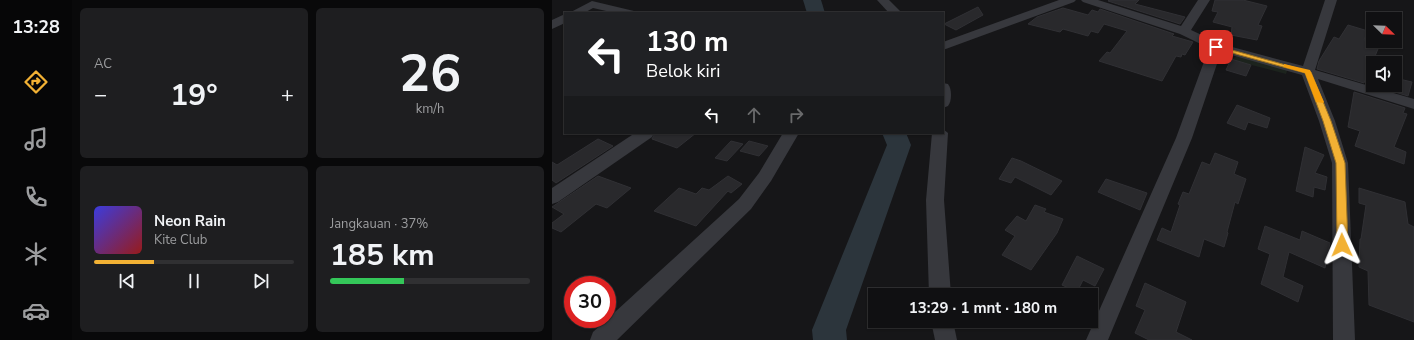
<!DOCTYPE html>
<html lang="id">
<meta charset="utf-8">
<style>
:root{--surface:#101012;--page:#1e1e20;--text:#f1f3f6;--muted:#9c9d9f;--line:#303032;--accent:#f2b134}
body{margin:0;font-family:"Nunito Sans",sans-serif;background:var(--page);color:var(--text);height:100vh;display:flex;flex-direction:column;font-size:15px;white-space:nowrap}
*{box-sizing:border-box;margin:0}
p{font-size:13px;color:var(--muted)}
.icon{flex:none;width:22px;height:22px;fill:none;stroke:currentColor;stroke-width:2;stroke-linecap:round;stroke-linejoin:round}
.map{position:relative;flex:1;overflow:hidden}
.drawer{display:flex;flex-direction:column;gap:8px;padding:8px;background:#09090a;width:480px}
.drawer>*{flex:none}
.hud{position:absolute;left:12px;top:12px;width:380px;height:122px;border-radius:0px;box-shadow:0 1px 3px #0004,0 0 0 1px var(--line);background:#202124;color:#fff;overflow:hidden}
.needle{width:26px;rotate:113deg}
.fabs{position:absolute;left:814px;top:12px;display:grid;gap:8px}
.fabs a{display:grid;place-items:center;width:36px;height:36px;border-radius:0px;background:var(--surface);box-shadow:0 1px 3px #0004,0 0 0 1px var(--line);font-size:20px}
.speed{position:absolute;left:12px;top:276px;display:flex;gap:8px;font-size:20px;font-weight:700;text-align:center}
.speed>*{display:grid;place-content:center;width:52px;height:52px;border-radius:50%;background:var(--surface);box-shadow:0 1px 3px #0004,0 0 0 1px var(--line);line-height:1}
.speed .limit{border:6px solid #d22;background:#fff;color:#111}
.pin{position:absolute;display:grid;place-items:center;width:34px;height:34px;color:#fff;margin:-17px;border-radius:8px;box-shadow:0 2px 6px #0006}
.me{position:absolute;width:44px;margin:-22px;rotate:359deg;stroke-linejoin:round;filter:drop-shadow(0 0 3px #0008)}
.turn{display:flex;align-items:center;gap:14px;height:84px;padding:0 16px;font-size:18px}
.turn .icon{width:52px;height:52px;stroke-width:2.5}
.turn b{display:block;font-size:28px;line-height:34px}
.lanes{display:flex;align-items:center;height:38px;padding:0 16px;background:#0003;justify-content:center;gap:20px;direction:ltr}
.lanes .off{opacity:.35}
.big{font-size:30px;font-weight:700;line-height:1.1}
.drawer .widget{flex:1;display:flex;flex-direction:column;justify-content:center;gap:6px;min-width:0;padding:0 14px;border-radius:6px;background:var(--page)}
.drawer .dial{align-items:center;gap:0}
.dial b{font-size:52px;line-height:1}
.song{display:flex;align-items:center;gap:12px}
.cover{width:48px;height:48px;border-radius:6px;background:linear-gradient(135deg,hsl(240 70% 55%),hsl(0 70% 35%))}
.played{height:4px;border-radius:2px;background:linear-gradient(90deg,var(--accent) 30%,var(--line) 30%)}
.keys{display:flex;justify-content:space-around;direction:ltr}
.heat{display:flex;justify-content:space-between;align-items:center;font-size:22px;direction:ltr}
.charge{height:6px;border-radius:3px;background:linear-gradient(90deg,#34c759 37%,var(--line) 0)}
.drawer .tiles{flex:1;display:grid;gap:8px;grid-template-columns:repeat(2,1fr)}
.trip{position:absolute;left:316px;top:288px;width:230px;height:40px;border-radius:0px;background:var(--surface);box-shadow:0 1px 3px #0004,0 0 0 1px var(--line);font-weight:700;line-height:40px;text-align:center}
main{display:flex;flex:1;min-height:0}
.menu{display:flex;flex-direction:column;width:72px;justify-content:space-around;align-items:center;background:#060607;color:var(--muted)}
.menu .icon{width:28px;height:28px}
.menu .current{color:var(--accent)}
.menu b{font-size:18px;color:var(--text)}
.map>svg:first-child{display:block}
.green{fill:#1c231d}
.lines{fill:none;stroke-linecap:round;stroke-linejoin:round}
.river{fill:#2c353c;fill-rule:evenodd}
.building{fill:#29292c;stroke:#303034}
.minor{fill:#37383d;fill-rule:evenodd}
.route{fill:#f2b134;stroke:#9d7322}
.slow{fill:#f59e0b}
</style>
<main>
<nav class="menu">
<b>13:28</b>
<svg class="icon current" aria-label="directions" viewBox="0 0 24 24"><path d="M12 3l9 9-9 9-9-9zM9 14v-3h6M13 9l2 2-2 2"/></svg>
<svg class="icon" aria-label="music" viewBox="0 0 24 24"><path d="M9 18V5l10-2v13"/><circle cx="6" cy="18" r="3"/><circle cx="16" cy="16" r="3"/></svg>
<svg class="icon" aria-label="phone" viewBox="0 0 24 24"><path d="M5 4h4l2 5-3 2q2 4 5 5l2-3 5 2v4C11 20 4 13 5 4z"/></svg>
<svg class="icon" aria-label="climate" viewBox="0 0 24 24"><path d="M12 3v18M4 7l16 10M4 17L20 7"/></svg>
<svg class="icon" aria-label="car" viewBox="0 0 24 24"><path d="M5 17H2v-5l4-1 3-4h7l3 4 3 1v5h-3M9 17h6M6 11h13"/><circle cx="7" cy="17" r="2"/><circle cx="17" cy="17" r="2"/></svg>
</nav>
<section class="drawer">
<div class="tiles">
<div class="widget"><p>AC</p>
<div class="heat"><a>−</a><b class="big">19°</b><a>+</a></div>
</div>
<div class="widget dial"><b>26</b><p>km/h</p></div>
<div class="widget">
<div class="song"><i class="cover"></i><div><b>Neon Rain</b><p>Kite Club</p></div></div>
<div class="played"></div>
<div class="keys"><svg class="icon" aria-label="previous" viewBox="0 0 24 24"><path d="M18 5L8 12l10 7zM5 5v14"/></svg><svg class="icon" aria-label="pause" viewBox="0 0 24 24"><path d="M8 5v14M16 5v14"/></svg><svg class="icon" aria-label="next" viewBox="0 0 24 24"><path d="M6 5l10 7-10 7zM19 5v14"/></svg></div>
</div>
<div class="widget"><p>Jangkauan · 37%</p><b class="big">185 km</b><div class="charge"></div></div>
</div>
</section>
<div class="map">
<svg width="862" height="340" viewBox="0 0 862 340">
<rect width="100%" height="100%" fill="#161618"/>
<!-- green -->
<polygon class="green" points="685,55 736,68 734,74 680,60"/>
<g class="lines">
<!-- river -->
<g class="river">
<polygon points="251,0 269,0 273,13 255,13"/>
<polygon points="330,133 354,133 359,145 294,330 295,340 261,340 260,330 335,145"/>
</g>
</g>
<!-- building -->
<g class="building">
<polygon points="557,0 587,0 583,4 633,17 628,24 556,1"/>
<polygon points="663,0 691,0 715,6 706,25 710,26 705,40 679,35 680,27 661,22 666,12 660,11"/>
<polygon points="426,7 431,15 404,30 392,24"/>
<polygon points="511,8 536,15 540,10 546,12 548,9 622,34 620,36 641,42 633,55 630,54 629,57 624,56 610,81 547,61 555,52 558,53 575,31 552,24 546,33 539,31 536,36 511,29 508,32 476,24 485,17"/>
<polygon points="796,25 816,31 812,40 828,44 812,83 765,69 767,61 782,37 787,39"/>
<polygon points="679,59 699,65 694,76 674,70"/>
<polygon points="843,78 860,82 856,96 820,85 843,85"/>
<polygon points="802,92 853,108 851,113 855,114 842,147 854,152 852,164 803,146 808,131 796,127"/>
<polygon points="685,105 718,118 715,128 696,122 693,130 675,123"/>
<polygon points="103,133 144,133 125,148 100,139"/>
<polygon points="46,139 61,146 4,183 0,180 0,162 5,165"/>
<polygon points="179,141 191,144 175,161 163,158"/>
<polygon points="197,141 216,146 207,156 188,151"/>
<polygon points="753,147 772,155 763,173 775,177 773,190 762,187 761,197 744,191"/>
<polygon points="663,153 686,162 682,174 694,179 686,204 683,202 675,232 676,233 672,247 652,239 647,257 605,240 610,228 619,232 628,205 626,204 631,192 637,194 650,162 658,165"/>
<polygon points="460,158 469,161 510,181 499,195 463,177 459,183 447,179"/>
<polygon points="46,176 79,188 55,208 44,204 9,232 0,228 0,223 12,214 0,207"/>
<polygon points="176,176 190,184 179,193 176,191 144,226 102,211 127,188 144,194 150,188 157,190"/>
<polygon points="554,179 595,193 588,210 546,192"/>
<polygon points="807,188 853,202 856,224 862,227 862,322 817,305 816,271 807,267 808,239 809,239 814,205 807,203"/>
<polygon points="483,205 494,209 492,212 511,219 505,233 479,270 450,255 463,236 453,230 465,216 474,221"/>
<polygon points="713,226 748,240 750,231 778,243 773,268 737,252 731,277 751,286 746,302 709,284 718,254 706,249"/>
<polygon points="525,256 552,269 543,286 531,280 525,292 510,285"/>
<polygon points="593,283 634,302 624,332 640,340 597,340 583,333 593,310 584,306"/>
</g>
<g class="lines">
<!-- minor -->
<g class="minor">
<polygon points="325,0 337,0 350,13 337,13"/>
<polygon points="507,0 524,0 522,2 391,50 391,42"/>
<polygon points="529,0 546,0 629,26 646,0 658,0 639,30 669,44 751,66 773,0 785,0 763,70 862,99 862,109 766,79 783,121 796,163 803,340 781,340 780,163 767,121 750,75 669,52 640,138 556,340 534,340 624,138 657,48 628,34 531,2"/>
<polygon points="40,1 82,11 84,13 63,13 41,8 32,13 17,13"/>
<polygon points="13,14 13,23 0,29 0,20"/>
<path d="M391 83 396 84C400 89 400 101 396 106L391 108Z"/>
<polygon points="391,129 396,133 392,200 399,295 377,295 374,200 380,133 391,133"/>
<polygon points="83,133 102,133 100,137 6,202 0,204 0,188"/>
<polygon points="231,133 247,133 219,181 199,209 65,340 38,340 41,332 187,199 207,173"/>
<polygon points="379,321 401,321 405,340 383,340"/>
</g>
</g>
<!-- route -->
<polygon class="route" points="662,45 759,72 779,121 793,163 796,245 794,248 790,249 785,245 784,163 771,121 753,73 662,48"/>
<!-- slow -->
<polygon class="slow" points="732,64 758,70 772,102 771,103 764,102 753,73 732,67"/>
</svg>
<div class="fabs">
<a><svg class="needle" viewBox="-14 -14 28 28"><path d="M0-13l5 13h-10z" fill="#e53935"/><path d="M0 13l5-13h-10z" fill="#9c9d9f"/></svg></a>
<a><svg class="icon" aria-label="sound" viewBox="0 0 24 24"><path d="M4 9h4l5-4v14l-5-4H4zM17 9q2 3 0 6"/></svg></a>
</div>
<div class="speed"><div class="limit">30</div></div>
<div class="pin" style="left:664px;top:47px;background:#d93025"><svg class="icon" aria-label="arrive" viewBox="0 0 24 24"><path d="M6 21V4h12l-3 4 3 4H6"/></svg></div>
<svg class="me" style="left:790px;top:245px" viewBox="-20 -20 40 40"><path d="M0-17L14 15 0 8-14 15z" fill="#f2b134" stroke="#fff" stroke-width="4"/></svg>
<div class="trip">13:29 · 1 mnt · 180 m</div>
<div class="hud">
<div class="turn"><svg class="icon" aria-label="left" viewBox="0 0 24 24"><path d="M17 20v-9H6M10 6l-5 5 5 5"/></svg><div><b>130 m</b>Belok kiri</div></div>
<div class="lanes"><svg class="icon" aria-label="left" viewBox="0 0 24 24"><path d="M17 20v-9H6M10 6l-5 5 5 5"/></svg><svg class="icon off" aria-label="ahead" viewBox="0 0 24 24"><path d="M12 20V5M6 11l6-6 6 6"/></svg><svg class="icon off" aria-label="right" viewBox="0 0 24 24"><path d="M7 20v-9h11M14 6l5 5-5 5"/></svg></div>
</div>
</div>
</main>
